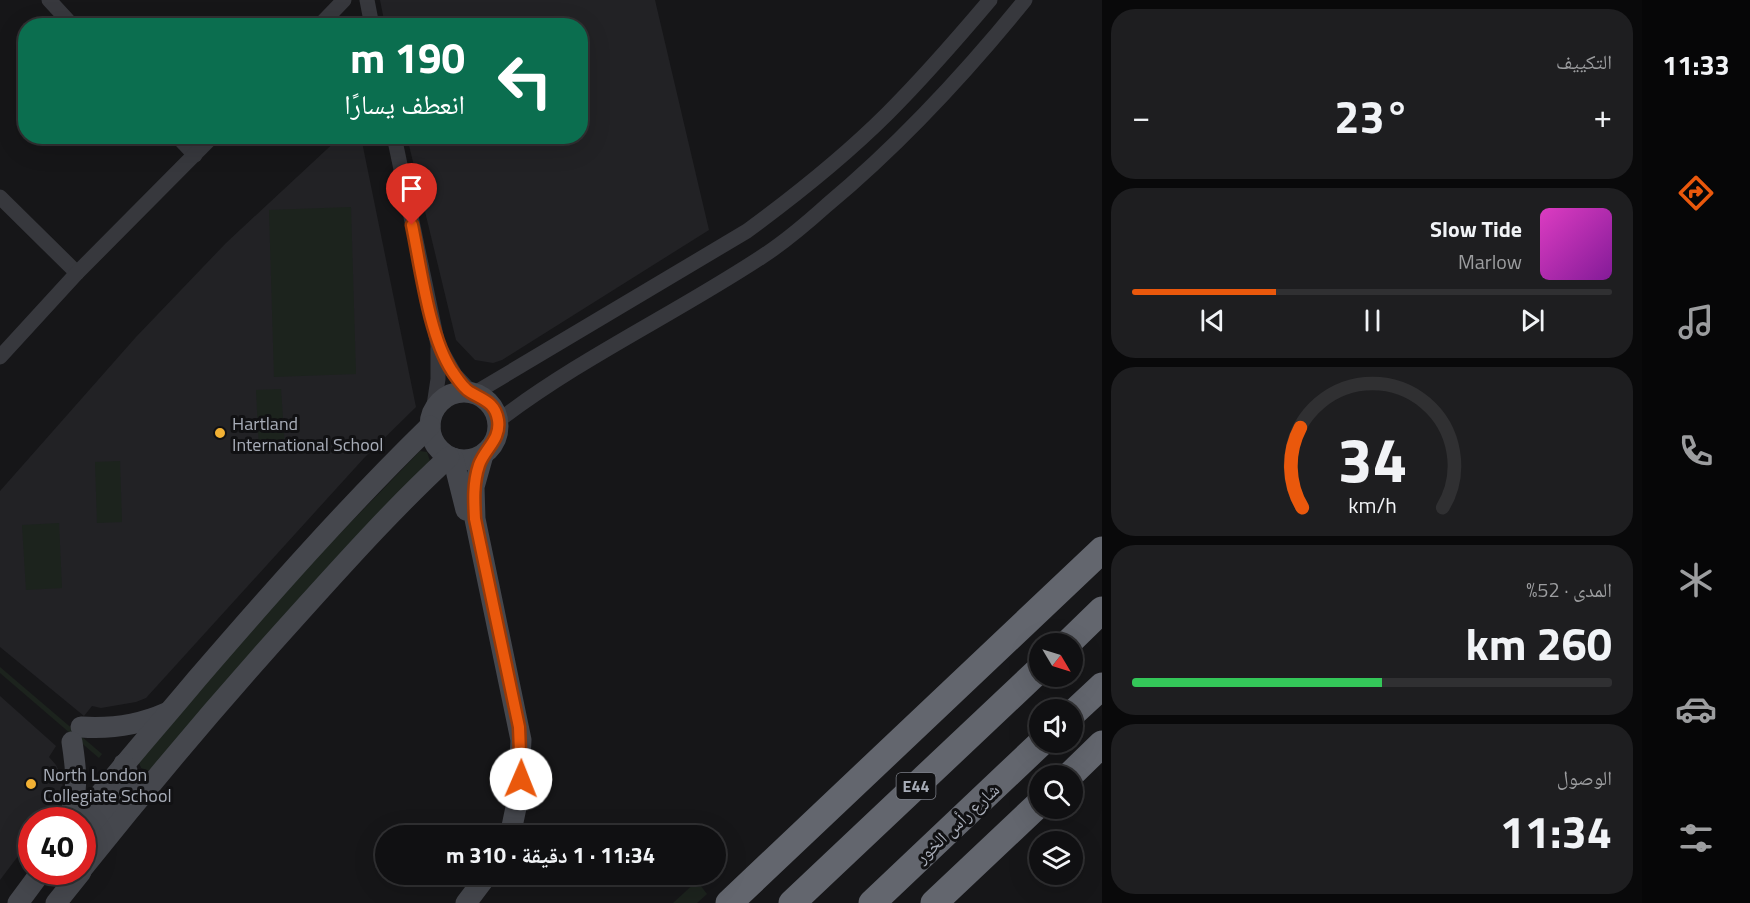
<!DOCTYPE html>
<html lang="ar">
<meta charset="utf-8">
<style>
:root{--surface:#101012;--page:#1e1e20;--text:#f1f3f6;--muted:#9c9d9f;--line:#303032;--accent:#ea580c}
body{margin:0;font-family:"Titillium Web","Noto Naskh Arabic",sans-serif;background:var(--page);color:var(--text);direction:rtl;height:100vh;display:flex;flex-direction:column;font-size:22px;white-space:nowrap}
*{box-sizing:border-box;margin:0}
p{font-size:20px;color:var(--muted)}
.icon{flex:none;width:33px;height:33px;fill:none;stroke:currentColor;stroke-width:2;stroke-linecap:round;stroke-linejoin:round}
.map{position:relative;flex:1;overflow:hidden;direction:ltr}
.details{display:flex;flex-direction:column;gap:9px;padding:9px;background:#09090a;width:540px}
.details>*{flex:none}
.guide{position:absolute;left:18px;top:18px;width:570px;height:126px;border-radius:24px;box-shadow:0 6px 24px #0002,0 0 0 2px var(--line);direction:rtl;background:#0b6e4f;color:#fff;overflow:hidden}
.needle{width:39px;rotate:128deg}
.controls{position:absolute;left:1029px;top:633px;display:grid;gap:12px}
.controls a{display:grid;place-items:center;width:54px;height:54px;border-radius:50%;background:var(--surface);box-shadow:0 6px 24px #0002,0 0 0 2px var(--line);font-size:30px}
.speed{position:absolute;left:18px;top:807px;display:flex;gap:12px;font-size:30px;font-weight:700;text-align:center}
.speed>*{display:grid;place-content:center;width:78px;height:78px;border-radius:50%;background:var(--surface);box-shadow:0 6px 24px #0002,0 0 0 2px var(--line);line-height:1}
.speed .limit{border:9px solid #d22;background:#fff;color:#111}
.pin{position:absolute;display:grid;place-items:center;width:51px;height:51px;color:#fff;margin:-62px -26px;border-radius:50% 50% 50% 0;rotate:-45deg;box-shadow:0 0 6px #0007}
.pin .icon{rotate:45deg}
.me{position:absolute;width:66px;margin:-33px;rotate:1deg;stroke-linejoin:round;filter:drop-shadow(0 0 4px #0008)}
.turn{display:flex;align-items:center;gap:21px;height:126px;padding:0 24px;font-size:27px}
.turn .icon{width:78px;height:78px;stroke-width:2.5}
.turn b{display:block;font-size:42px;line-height:51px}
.big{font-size:45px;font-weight:700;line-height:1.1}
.details .widget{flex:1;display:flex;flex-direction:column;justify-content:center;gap:9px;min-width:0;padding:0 21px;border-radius:24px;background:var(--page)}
.details .dial{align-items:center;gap:0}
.dial svg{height:156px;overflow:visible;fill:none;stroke:var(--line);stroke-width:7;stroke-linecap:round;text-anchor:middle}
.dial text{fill:var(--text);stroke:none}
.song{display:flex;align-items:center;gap:18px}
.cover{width:72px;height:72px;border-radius:9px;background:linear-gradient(135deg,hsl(310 70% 55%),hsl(290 70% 35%))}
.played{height:6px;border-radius:3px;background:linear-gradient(90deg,var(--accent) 30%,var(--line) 30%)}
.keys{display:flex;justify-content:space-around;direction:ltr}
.heat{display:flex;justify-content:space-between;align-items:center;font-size:33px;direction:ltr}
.charge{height:9px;border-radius:4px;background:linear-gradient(90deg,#34c759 52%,var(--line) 0)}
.trip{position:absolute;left:375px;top:825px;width:351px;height:60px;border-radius:30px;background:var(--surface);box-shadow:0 6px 24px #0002,0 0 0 2px var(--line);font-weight:700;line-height:60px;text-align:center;direction:rtl}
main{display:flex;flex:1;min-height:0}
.dock{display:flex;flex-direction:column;width:108px;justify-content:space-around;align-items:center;background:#060607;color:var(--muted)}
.dock .icon{width:42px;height:42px}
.dock .current{color:var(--accent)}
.dock b{font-size:27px;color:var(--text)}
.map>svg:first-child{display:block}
.built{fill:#222225}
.green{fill:#1c231d}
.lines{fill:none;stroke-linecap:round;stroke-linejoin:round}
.street{stroke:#37383d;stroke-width:15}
.secondary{stroke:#45474d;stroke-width:21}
.highway{stroke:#63666e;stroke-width:27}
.route-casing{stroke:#983908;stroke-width:15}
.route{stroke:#ea580c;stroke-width:10}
.poi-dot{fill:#f2b134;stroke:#111113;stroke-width:2}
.labels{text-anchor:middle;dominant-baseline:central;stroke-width:6;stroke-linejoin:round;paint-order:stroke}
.shield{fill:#111113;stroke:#7b7e86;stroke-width:1.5}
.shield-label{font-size:16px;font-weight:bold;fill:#a8adb8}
.poi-label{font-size:18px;fill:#a8adb8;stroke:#111113;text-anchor:start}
.street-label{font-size:18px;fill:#a8adb8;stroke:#111113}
</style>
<main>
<nav class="dock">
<b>11:33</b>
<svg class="icon current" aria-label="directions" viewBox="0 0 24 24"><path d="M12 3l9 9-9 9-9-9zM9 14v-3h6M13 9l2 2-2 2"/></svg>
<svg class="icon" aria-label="music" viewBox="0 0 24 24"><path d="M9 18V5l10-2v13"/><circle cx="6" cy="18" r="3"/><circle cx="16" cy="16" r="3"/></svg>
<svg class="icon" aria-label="phone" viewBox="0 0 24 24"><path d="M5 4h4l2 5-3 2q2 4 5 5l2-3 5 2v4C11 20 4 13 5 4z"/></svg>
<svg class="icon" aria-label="climate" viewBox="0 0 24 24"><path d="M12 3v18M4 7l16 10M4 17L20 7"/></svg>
<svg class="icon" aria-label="car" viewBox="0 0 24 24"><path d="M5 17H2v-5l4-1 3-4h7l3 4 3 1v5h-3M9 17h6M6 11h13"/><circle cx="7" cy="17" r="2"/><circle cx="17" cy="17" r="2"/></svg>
<svg class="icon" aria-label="filters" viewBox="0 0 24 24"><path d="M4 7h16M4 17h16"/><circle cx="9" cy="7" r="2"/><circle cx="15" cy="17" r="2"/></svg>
</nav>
<section class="details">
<div class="widget"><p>التكييف</p>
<div class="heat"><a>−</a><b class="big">23°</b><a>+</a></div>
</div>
<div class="widget">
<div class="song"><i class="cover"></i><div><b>Slow Tide</b><p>Marlow</p></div></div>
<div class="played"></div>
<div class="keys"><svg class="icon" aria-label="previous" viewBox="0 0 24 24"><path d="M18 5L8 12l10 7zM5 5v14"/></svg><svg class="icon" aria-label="pause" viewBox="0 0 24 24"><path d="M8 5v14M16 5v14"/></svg><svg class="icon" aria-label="next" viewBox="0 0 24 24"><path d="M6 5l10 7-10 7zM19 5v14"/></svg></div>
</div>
<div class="widget dial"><svg viewBox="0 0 100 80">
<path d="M14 69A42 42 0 1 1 86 69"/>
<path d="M14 69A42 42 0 0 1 13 28" stroke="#ea580c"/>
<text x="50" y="56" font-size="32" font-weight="700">34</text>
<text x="50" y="72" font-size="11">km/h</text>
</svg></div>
<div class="widget"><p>المدى · 52%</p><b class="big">260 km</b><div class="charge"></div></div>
<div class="widget"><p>الوصول</p><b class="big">11:34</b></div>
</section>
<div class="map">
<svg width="1102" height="903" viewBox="0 0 1102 903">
<rect width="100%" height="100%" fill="#161618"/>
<!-- built -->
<g class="built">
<polygon points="380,0 655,0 709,230 502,360 493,363 475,360 456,340 407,137 580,136 580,26 385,25"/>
<polygon points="340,137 361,137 416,407 365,457 146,698 136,702 101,708 92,706 84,716 0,647 0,491 136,337 226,243"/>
<polygon points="0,696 56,746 49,757 56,765 62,777 63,791 59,803 45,820 32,820 31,839 0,880"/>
</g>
<!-- green -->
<g class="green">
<polygon points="351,207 356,374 274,377 269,210"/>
<polygon points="281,389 285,448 259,449 256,390"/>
<polygon points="420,451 427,452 430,461 150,771 141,768 139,763 285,590"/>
<polygon points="120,461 122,522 97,523 95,462"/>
<polygon points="59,523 62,588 26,590 22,525"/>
<polygon points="0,667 102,754 99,758 0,673"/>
<polygon points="697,881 707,894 697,903 673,903"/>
</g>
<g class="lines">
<!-- street -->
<g class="street">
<polyline points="49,0 73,26"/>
<polyline points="367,0 372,26"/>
<polyline points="319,26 344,0"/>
<polyline points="177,136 195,155"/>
<polyline points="394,136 438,345 455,375 471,392"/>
<polyline points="0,197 77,273"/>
<polyline points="0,357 77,273 213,136"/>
<path d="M475 393 747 231C796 195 844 157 888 113 924 77 957 39 990 0"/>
<polyline points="433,412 438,379 438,348"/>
<path d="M498 421C580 358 677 313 763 256 786 241 807 223 827 205 900 144 965 74 1025 0"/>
</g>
<!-- secondary -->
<g class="secondary">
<circle cx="464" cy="426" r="34"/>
<polyline points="483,455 474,487 475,519 521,740 518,798 510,836"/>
<polyline points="453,458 466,510"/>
<path d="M81 727C111 729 139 725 166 713"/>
<path d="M69 820C78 788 77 775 72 742"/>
<path d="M80 820C116 772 157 727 196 680 271 593 347 507 430 426"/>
<polyline points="82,846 127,788 129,776 124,764"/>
<path d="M82 869C153 780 227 693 304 608 351 556 398 504 449 457"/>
<polyline points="18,903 41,872"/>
<polyline points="56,903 81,872"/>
<polyline points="466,903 488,874"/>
</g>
<!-- highway -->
<g class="highway">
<polyline points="1067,644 1102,610"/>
<polyline points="1072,714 1102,686"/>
<polyline points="1069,776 1102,744"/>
<polyline points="729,903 1102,550"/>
<polyline points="792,903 1040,669"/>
<polyline points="872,903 1042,742"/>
<polyline points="934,903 1040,803"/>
</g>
</g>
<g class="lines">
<defs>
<path id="route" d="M412 225C421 268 429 336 452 371 457 378 463 388 470 392 483 400 495 402 498 420 501 440 485 448 479 465 473 483 474 501 475 519L519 727 521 779"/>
</defs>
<!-- route casing -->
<use href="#route" class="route-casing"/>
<!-- route -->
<use href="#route" class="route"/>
</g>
<!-- markers -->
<g class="poi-dot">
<circle cx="220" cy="433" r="6"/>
<circle cx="31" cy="784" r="6"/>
</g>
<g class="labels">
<!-- shield labels -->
<rect class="shield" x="896.5" y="773" width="39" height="26" rx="4.5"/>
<g class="shield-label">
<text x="916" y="786">E44</text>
</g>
<!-- poi labels -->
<g class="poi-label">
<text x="232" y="423">Hartland<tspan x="232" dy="21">International School</tspan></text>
<text x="43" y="774">North London<tspan x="43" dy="21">Collegiate School</tspan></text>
</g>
<!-- street labels -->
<g class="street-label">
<text transform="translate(957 823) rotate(-43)">شارع رأس الخور</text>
</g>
</g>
</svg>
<div class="controls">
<a><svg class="needle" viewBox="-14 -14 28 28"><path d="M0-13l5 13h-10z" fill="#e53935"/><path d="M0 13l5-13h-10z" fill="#9c9d9f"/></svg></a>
<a><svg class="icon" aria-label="sound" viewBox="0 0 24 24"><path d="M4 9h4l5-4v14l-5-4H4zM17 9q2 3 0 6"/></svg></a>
<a><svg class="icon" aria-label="search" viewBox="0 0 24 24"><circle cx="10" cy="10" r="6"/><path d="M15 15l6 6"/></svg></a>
<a><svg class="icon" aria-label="layers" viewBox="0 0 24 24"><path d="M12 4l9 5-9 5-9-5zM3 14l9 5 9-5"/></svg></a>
</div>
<div class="speed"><div class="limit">40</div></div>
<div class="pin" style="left:412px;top:225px;background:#d93025"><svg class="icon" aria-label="arrive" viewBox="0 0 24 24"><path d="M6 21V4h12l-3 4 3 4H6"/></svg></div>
<svg class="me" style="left:521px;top:779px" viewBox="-20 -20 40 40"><circle r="19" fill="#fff"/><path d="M0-13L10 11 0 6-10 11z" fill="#ea580c"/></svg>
<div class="trip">11:34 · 1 دقيقة · 310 m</div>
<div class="guide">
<div class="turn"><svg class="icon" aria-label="left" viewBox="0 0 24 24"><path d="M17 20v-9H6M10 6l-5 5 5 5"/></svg><div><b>190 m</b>انعطف يسارًا</div></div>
</div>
</div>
</main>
